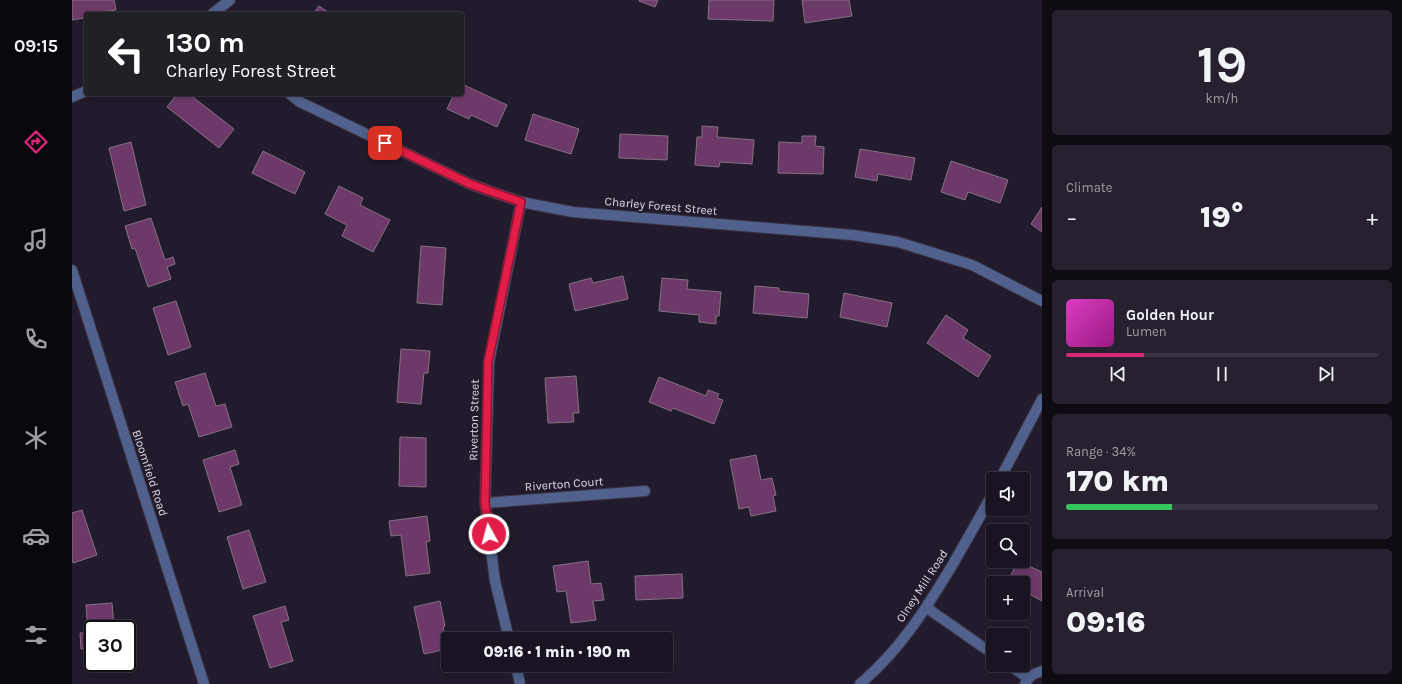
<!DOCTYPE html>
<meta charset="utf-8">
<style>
:root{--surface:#1a1422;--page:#27212f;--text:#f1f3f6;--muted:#9f9ea5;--line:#383340;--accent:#db2777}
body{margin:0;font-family:Karla,sans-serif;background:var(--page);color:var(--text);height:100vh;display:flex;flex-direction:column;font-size:15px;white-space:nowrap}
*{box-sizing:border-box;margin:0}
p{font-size:13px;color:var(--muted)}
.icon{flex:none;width:22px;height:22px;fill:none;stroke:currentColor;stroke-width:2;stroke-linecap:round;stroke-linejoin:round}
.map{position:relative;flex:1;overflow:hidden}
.sheet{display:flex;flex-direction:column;gap:10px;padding:10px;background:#0e0b13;width:360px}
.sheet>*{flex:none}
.guide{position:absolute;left:12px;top:12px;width:380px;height:84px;border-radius:4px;box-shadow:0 2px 6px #0003,0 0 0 1px var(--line);background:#202124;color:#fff;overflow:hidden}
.buttons{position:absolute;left:914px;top:472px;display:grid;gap:8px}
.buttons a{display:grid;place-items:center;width:44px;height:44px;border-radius:4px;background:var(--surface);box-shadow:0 2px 6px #0003,0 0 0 1px var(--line);font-size:20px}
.speed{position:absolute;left:12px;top:620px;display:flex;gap:8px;font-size:20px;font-weight:700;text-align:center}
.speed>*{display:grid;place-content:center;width:52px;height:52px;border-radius:50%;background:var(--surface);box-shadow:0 2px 6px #0003,0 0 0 1px var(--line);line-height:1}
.speed .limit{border:2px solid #111;border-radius:6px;background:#fff;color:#111}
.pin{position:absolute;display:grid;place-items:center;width:34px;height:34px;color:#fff;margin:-17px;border-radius:8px;box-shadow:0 2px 6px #0006}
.me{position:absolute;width:44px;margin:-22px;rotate:353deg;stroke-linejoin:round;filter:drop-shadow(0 0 3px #0008)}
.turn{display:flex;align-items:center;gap:14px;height:84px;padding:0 16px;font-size:18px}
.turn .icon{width:52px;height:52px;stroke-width:2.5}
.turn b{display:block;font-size:28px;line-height:34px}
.big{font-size:30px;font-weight:800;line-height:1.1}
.sheet .widget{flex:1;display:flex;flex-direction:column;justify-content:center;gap:6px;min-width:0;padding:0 14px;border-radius:6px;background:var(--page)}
.sheet .dial{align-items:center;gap:0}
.dial b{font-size:52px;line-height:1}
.song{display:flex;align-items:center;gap:12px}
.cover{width:48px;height:48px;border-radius:6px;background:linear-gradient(135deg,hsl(310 70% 55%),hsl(310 70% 35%))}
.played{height:4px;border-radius:2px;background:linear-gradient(90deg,var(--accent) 25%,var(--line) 25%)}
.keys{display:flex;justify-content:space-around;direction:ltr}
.heat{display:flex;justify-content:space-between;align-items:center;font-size:22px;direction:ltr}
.charge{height:6px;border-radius:3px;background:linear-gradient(90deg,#34c759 34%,var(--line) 0)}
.trip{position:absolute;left:369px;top:632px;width:232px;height:40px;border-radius:4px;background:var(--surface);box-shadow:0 2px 6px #0003,0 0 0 1px var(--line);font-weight:800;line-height:40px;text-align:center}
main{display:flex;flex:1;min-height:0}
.tabs{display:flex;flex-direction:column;width:72px;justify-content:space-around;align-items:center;background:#0a080e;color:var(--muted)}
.tabs .icon{width:28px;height:28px}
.tabs .current{color:var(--accent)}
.tabs b{font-size:18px;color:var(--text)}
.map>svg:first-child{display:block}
.building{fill:#6d3969;stroke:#857183}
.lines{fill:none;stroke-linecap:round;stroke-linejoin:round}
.minor-casing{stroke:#3c3647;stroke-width:12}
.minor{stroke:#4f618c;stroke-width:10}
.route-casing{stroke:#92132f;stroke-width:10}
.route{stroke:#e11d48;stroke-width:7}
.labels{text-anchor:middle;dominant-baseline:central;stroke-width:4;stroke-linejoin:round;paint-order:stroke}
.street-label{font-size:12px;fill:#ded9e6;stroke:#221b2d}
</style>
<main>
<nav class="tabs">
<b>09:15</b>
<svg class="icon current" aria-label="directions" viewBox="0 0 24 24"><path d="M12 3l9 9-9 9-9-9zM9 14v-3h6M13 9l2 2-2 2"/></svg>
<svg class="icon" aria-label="music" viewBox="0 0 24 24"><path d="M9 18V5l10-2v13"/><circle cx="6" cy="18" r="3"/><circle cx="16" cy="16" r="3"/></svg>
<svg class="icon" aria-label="phone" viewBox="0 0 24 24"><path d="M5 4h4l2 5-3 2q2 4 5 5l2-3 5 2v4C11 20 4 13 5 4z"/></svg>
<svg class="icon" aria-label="climate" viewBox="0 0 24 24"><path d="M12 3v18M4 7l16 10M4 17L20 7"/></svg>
<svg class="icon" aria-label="car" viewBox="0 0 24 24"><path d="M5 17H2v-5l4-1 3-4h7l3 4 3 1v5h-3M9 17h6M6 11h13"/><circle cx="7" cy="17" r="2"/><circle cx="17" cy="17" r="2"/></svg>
<svg class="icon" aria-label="filters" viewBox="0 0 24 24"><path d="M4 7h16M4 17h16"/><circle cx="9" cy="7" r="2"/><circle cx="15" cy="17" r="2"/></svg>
</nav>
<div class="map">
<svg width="970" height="684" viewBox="0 0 970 684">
<rect width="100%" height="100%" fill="#221b2d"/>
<!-- building -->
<g class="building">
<polygon points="0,0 42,0 44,10 14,14 12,15 12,18 0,20"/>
<polygon points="567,0 586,0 583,7 567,1"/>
<polygon points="637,0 702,0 701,21 636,19"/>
<polygon points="730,0 777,0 780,16 733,23"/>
<polygon points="247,6 259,14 241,14"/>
<polygon points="390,84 435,105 425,127 399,115 397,119 375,109 382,94 390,94"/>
<polygon points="105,94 117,94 162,129 147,148 95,107"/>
<polygon points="461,114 507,129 499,154 453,140"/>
<polygon points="630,126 646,127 645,137 682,140 680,164 648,162 647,167 623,165 625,137 630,137"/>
<polygon points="548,134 596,136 595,160 547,158"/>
<polygon points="730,136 744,136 743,146 752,147 751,174 706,173 707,142 730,143"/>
<polygon points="59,142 74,205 52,211 37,148"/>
<polygon points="788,149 843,158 839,180 806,174 805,181 783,177"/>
<polygon points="191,151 233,172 223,194 180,173"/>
<polygon points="879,161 936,180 928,203 896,192 893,200 869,192"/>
<polygon points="267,186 291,198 288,205 318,220 301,252 270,236 275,225 253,214"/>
<polygon points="970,207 970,232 959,224"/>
<polygon points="79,218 93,260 101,257 103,264 95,267 99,279 76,287 63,248 60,249 53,226"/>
<polygon points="349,246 374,248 370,305 345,303"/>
<polygon points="551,276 556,299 503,311 497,284 519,278 521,283"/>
<polygon points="590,278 616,280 615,289 649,292 647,316 644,316 644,324 627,322 627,315 587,311"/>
<polygon points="683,286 707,288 707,291 737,294 735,318 681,313"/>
<polygon points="772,293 820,303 815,327 768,317"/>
<polygon points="104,301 119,347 96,355 81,308"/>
<polygon points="874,315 896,330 891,338 919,356 906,377 855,343"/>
<polygon points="329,349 358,351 356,373 352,373 349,404 325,402"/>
<polygon points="133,373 144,406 153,404 160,427 127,437 116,404 111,406 103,382"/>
<polygon points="504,376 507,413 501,413 502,422 476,423 473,378"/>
<polygon points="587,377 634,396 636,390 647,394 645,398 651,400 642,424 601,408 599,411 577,402"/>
<polygon points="328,437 354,438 354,487 327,486"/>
<polygon points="163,450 167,464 158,467 170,505 147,512 131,460"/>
<polygon points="684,455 689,480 700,478 704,495 701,496 704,511 679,516 677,507 667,509 658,460"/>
<polygon points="10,510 25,555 1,563 0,558 0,513"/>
<polygon points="355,516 358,541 354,542 358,573 334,576 329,535 319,536 317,521"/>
<polygon points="177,530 194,582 171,589 155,537"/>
<polygon points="516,561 519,584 529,583 532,600 521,601 524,620 499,623 494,591 485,592 481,566"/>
<polygon points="946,561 970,572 970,601 959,595 958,597 951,594 951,583 935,583"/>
<polygon points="610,574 611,598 564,600 563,576"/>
<polygon points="368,601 373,626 371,627 376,649 352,654 342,607"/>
<polygon points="40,603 42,629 21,629 21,655 19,655 19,648 9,649 8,633 16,633 14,605"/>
<polygon points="213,606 217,620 209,622 221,661 198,668 181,616"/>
</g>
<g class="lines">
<defs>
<g id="minor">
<polyline points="140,14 158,0"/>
<polyline points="218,94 228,102 398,184 449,202 501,212 781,235 826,242 900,265 970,301"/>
<polyline points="0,97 14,91"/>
<polyline points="0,270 132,684"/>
<polyline points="928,479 970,399"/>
<polyline points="413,503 573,491"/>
<polyline points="855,608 921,654"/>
<polyline points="437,639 423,581 413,503 417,362 449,202"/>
<polyline points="444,665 448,684"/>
<polyline points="937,665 956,678"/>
<path d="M788 684C828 650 854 609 881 564 894 541 908 517 921 493"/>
<path d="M953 684C957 676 962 673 970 671"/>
</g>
</defs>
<!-- minor casing -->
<use href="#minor" class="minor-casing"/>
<!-- minor -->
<use href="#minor" class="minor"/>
</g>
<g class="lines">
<defs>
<polyline id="route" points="313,143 398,184 449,202 416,362 413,503 417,534"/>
</defs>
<!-- route casing -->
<use href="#route" class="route-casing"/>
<!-- route -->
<use href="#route" class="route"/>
</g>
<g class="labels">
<!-- street labels -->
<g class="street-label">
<text transform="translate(589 206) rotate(5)">Charley Forest Street</text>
<text transform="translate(402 420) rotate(-89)">Riverton Street</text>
<text transform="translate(78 473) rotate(72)">Bloomfield Road</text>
<text transform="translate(492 484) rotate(-4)">Riverton Court</text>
<text transform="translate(850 586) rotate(-57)">Olney Mill Road</text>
</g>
</g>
</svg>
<div class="buttons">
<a><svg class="icon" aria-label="sound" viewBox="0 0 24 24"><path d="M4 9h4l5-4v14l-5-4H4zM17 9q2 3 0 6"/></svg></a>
<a><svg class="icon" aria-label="search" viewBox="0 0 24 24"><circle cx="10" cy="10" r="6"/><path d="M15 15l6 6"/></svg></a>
<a>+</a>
<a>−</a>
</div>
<div class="speed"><div class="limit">30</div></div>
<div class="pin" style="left:313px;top:143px;background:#d93025"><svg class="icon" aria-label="arrive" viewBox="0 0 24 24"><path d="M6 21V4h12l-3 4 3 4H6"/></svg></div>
<svg class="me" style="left:417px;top:534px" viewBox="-20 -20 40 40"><circle r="17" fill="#e11d48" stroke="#fff" stroke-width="3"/><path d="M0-11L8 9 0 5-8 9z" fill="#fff"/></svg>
<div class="trip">09:16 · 1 min · 190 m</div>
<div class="guide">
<div class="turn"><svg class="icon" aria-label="left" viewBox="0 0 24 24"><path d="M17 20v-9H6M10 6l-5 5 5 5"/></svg><div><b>130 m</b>Charley Forest Street</div></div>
</div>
</div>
<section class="sheet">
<div class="widget dial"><b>19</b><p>km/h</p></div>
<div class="widget"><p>Climate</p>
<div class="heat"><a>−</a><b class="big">19°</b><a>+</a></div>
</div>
<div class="widget">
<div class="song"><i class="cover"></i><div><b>Golden Hour</b><p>Lumen</p></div></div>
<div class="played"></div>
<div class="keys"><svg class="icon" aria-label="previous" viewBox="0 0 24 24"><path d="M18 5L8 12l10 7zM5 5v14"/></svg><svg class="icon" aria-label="pause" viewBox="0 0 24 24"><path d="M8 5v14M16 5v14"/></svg><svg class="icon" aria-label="next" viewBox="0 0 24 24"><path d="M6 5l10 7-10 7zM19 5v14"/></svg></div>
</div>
<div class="widget"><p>Range · 34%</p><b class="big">170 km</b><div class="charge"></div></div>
<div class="widget"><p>Arrival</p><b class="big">09:16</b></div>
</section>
</main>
